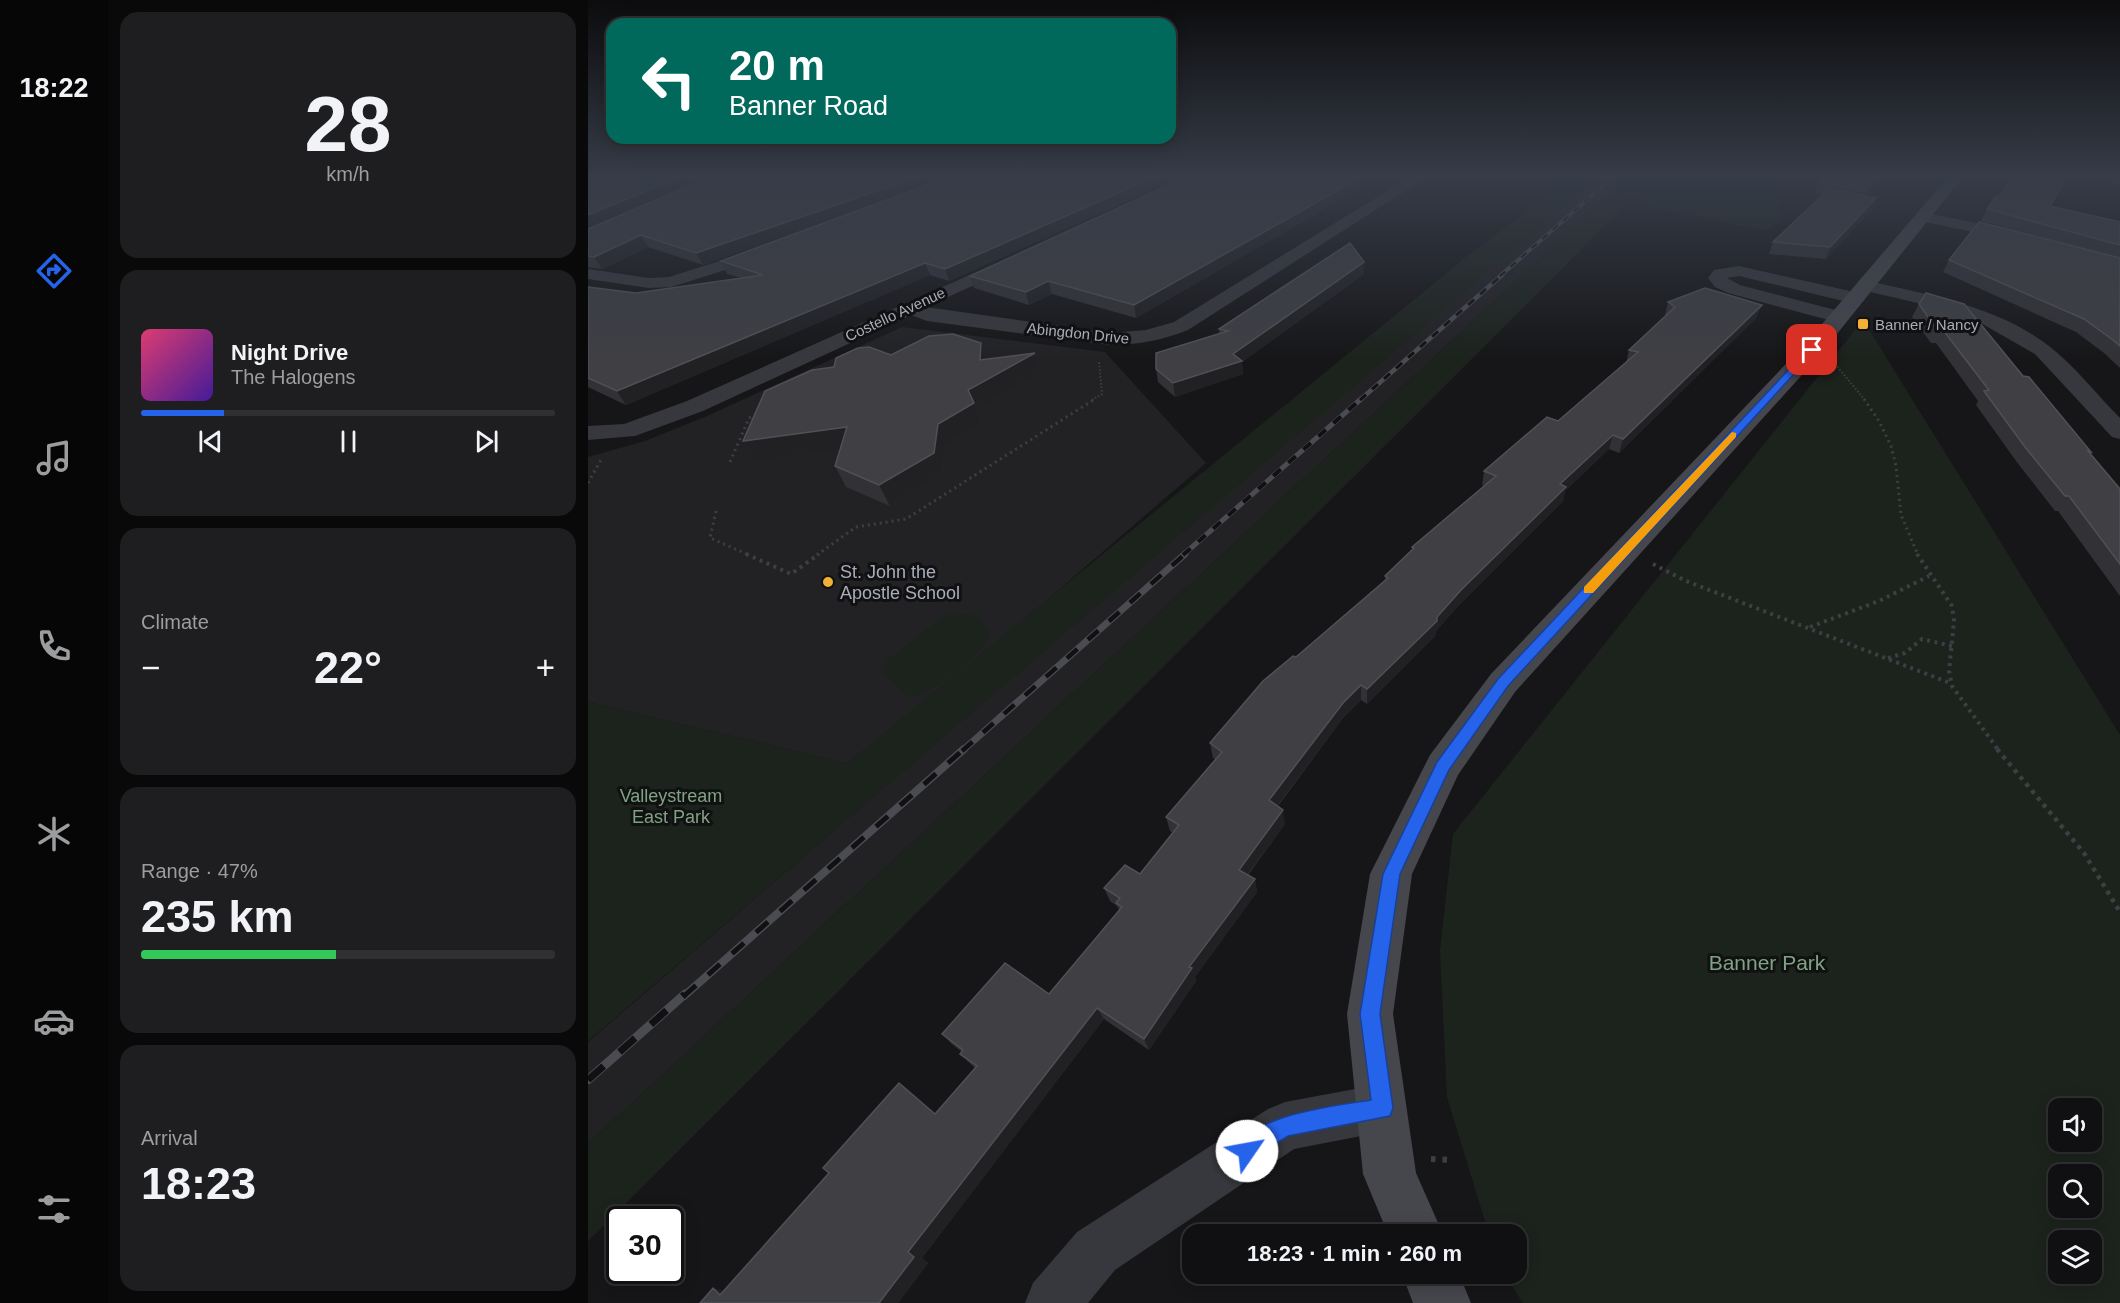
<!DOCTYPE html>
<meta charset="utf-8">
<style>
:root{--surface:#101012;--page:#1e1e20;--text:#f1f3f6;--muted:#9c9d9f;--line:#303032;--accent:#2563eb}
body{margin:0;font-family:Arial,sans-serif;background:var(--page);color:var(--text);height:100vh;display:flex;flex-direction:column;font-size:22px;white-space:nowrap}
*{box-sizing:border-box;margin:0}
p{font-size:20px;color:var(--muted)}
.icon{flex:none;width:33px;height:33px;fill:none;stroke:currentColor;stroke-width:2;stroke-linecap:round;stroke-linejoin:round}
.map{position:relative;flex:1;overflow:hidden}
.side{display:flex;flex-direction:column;gap:12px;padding:12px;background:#09090a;width:480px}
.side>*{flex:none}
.banner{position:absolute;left:18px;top:18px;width:570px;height:126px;border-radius:18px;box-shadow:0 3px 15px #0003,0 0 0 2px var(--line);background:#00695c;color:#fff;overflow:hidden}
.tools{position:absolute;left:1460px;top:1098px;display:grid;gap:12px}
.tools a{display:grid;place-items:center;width:54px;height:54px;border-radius:12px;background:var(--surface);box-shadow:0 3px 15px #0003,0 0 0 2px var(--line);font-size:30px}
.speed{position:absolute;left:18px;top:1206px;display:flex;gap:12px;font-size:30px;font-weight:700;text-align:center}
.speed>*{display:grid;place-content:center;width:78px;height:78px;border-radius:50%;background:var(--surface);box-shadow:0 3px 15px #0003,0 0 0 2px var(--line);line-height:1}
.speed .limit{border:3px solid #111;border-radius:9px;background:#fff;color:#111}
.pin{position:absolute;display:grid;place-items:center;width:51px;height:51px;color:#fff;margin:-26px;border-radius:12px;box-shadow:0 3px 9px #0006}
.me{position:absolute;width:66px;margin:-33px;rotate:57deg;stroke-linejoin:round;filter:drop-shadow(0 0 4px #0008)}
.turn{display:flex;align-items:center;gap:21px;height:126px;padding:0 24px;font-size:27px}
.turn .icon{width:78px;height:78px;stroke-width:2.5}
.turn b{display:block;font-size:42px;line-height:51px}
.big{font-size:45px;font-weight:700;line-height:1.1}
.side .widget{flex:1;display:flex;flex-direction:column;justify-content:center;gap:9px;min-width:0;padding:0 21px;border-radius:18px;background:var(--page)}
.side .dial{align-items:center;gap:0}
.dial b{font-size:78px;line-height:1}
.song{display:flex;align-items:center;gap:18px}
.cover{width:72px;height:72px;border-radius:9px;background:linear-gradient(135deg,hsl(340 70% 55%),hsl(260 70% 35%))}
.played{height:6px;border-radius:3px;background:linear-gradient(90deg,var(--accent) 20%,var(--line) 20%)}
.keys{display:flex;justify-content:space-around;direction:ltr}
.heat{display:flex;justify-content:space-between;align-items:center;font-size:33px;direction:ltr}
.charge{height:9px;border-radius:4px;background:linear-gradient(90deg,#34c759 47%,var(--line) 0)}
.trip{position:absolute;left:594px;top:1224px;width:345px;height:60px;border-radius:18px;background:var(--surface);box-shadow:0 3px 15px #0003,0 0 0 2px var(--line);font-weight:700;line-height:60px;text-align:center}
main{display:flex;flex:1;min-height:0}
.tabs{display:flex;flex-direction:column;width:108px;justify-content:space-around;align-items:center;background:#060607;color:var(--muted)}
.tabs .icon{width:42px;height:42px}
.tabs .on{color:var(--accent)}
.tabs b{font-size:27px;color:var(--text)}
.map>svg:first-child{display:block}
.built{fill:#222225}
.green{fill:#1c231d;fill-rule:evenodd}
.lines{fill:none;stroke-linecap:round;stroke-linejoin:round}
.path-far4{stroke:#3d3f44;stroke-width:2;stroke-dasharray:1.5 2;stroke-linecap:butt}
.path-far3{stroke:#3d3f44;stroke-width:3;stroke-dasharray:2 4;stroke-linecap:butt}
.path-far2{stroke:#3d3f44;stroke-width:4;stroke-dasharray:3 4.5;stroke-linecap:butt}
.path-far1{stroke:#3d3f44;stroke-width:4.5;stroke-dasharray:4 5;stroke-linecap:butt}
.path{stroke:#3d3f44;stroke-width:6;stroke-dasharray:4.5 7;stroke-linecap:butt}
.street{fill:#37383d;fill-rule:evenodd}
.secondary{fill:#45474d;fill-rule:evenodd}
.rail-far5-casing{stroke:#4a4c52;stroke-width:4}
.rail-far4-casing{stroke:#4a4c52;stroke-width:4.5}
.rail-far3-casing{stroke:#4a4c52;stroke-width:5}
.rail-far2-casing{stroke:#4a4c52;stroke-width:7}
.rail-far1-casing{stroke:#4a4c52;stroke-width:8}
.rail-casing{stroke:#4a4c52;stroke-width:9}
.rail-far5{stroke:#111113;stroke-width:2;stroke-dasharray:7;stroke-linecap:butt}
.rail-far4{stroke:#111113;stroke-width:3;stroke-dasharray:8;stroke-linecap:butt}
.rail-far3{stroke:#111113;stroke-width:4;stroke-dasharray:10;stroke-linecap:butt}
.rail-far2{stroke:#111113;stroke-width:4.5;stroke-dasharray:14;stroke-linecap:butt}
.rail-far1{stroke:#111113;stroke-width:5;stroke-dasharray:16;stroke-linecap:butt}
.rail{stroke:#111113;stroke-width:7;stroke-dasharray:21;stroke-linecap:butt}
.wall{fill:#323236}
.shaded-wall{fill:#212124}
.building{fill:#3f3f44;stroke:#4f5156;stroke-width:1.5}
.route{fill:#2563eb;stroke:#184099;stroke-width:1.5}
.slow{fill:#f59e0b}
.poi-dot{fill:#f2b134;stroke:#111113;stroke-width:2}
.labels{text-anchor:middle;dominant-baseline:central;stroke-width:6;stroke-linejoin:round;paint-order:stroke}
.far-street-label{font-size:15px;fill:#a8adb8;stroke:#111113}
.far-poi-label{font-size:15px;fill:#a8adb8;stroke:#111113;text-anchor:start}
.poi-label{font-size:18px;fill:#a8adb8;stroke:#111113;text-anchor:start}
.park-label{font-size:18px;fill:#7fa381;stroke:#111113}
.near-park-label{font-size:21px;fill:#7fa381;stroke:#111113}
</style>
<main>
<nav class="tabs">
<b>18:22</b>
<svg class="icon on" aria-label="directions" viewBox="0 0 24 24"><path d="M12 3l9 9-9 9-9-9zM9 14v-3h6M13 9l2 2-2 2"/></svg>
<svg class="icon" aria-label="music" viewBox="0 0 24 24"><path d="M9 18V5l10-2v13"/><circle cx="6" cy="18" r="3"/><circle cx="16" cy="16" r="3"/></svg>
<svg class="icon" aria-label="phone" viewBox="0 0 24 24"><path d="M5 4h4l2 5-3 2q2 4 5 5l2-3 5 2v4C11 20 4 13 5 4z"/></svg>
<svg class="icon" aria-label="climate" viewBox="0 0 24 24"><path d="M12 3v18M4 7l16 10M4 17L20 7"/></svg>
<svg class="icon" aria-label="car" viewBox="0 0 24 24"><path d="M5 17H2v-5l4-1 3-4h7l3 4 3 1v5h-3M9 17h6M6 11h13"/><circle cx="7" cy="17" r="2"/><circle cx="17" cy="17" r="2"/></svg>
<svg class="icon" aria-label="filters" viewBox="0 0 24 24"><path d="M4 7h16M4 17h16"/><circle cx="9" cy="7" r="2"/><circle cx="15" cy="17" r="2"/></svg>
</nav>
<section class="side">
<div class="widget dial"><b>28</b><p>km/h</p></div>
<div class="widget">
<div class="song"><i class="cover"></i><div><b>Night Drive</b><p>The Halogens</p></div></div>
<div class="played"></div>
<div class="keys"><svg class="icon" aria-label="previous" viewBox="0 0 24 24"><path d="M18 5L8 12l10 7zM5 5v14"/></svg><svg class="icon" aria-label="pause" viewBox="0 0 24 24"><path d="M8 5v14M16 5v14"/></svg><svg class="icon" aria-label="next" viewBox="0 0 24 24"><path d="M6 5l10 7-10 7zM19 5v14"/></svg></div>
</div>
<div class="widget"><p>Climate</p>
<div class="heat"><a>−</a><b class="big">22°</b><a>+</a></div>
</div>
<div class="widget"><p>Range · 47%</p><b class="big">235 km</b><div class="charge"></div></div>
<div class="widget"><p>Arrival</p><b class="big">18:23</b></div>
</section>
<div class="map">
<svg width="1532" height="1303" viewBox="0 0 1532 1303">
<rect width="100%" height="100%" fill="#161618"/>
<!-- built -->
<g class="built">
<polygon points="1011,177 1040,177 0,1144 0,1042 756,392"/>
<polygon points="314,327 517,352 618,463 267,765 0,702 0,457 57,441 119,416"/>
</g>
<!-- green -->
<g class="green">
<polygon points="984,177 1011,177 0,1041 0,702 259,763 882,254"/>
<polygon points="1040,177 1072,177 1061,182 0,1241 0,1144"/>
<polygon points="1075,177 1184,177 1193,219 1178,231 1047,204"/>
<path d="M1275 320 1532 735V1303H935L916 1274H928V1234H901L859 1097 852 951 865 834ZM1470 1108H1503V1142H1470ZM1503 1174V1208H1470V1174ZM1503 1240V1274H1470V1240Z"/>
<path d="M361 612 390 616 403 634C387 661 352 688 322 698L294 673 299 660Z"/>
</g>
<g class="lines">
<!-- path-far4 -->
<g class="path-far4">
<polyline points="1247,364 1277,400"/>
<polyline points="504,400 514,394 511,362"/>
</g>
<!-- path-far3 -->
<g class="path-far3">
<polyline points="1276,399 1291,421 1303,446 1308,466 1313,515 1330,555"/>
<polyline points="142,462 161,418 169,414"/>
<polyline points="0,483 14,458"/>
<polyline points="128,511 122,538 161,555"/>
<polyline points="229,555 268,527 318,519 507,399"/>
</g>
<!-- path-far2 -->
<g class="path-far2">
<polyline points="158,554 203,574 231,554"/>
<polyline points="1329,554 1364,606 1366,621 1361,671 1364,686 1411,751"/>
<polyline points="1065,564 1098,581 1362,683"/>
<polyline points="1222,627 1291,601 1341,576"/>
<polyline points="1300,658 1317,653 1334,639 1364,646"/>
</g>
<!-- path-far1 -->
<polyline class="path-far1" points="1409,749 1496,853 1532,912"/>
<!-- path -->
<polyline class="path" points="843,1159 863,1160"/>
<!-- street -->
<g class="street">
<path d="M822 177H839L600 330C575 340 549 345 522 345L339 321 323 315 115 411 47 436 0 440V426L36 424 99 401 422 257 428 258 431 262 428 266 338 307 522 333 558 330 586 322Z"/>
<polygon points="1334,212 1427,231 1435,236 1427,241 1328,220 1326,217"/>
<polygon points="176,247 182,248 184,252 182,256 83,287 61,288 0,279 0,269 61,278 81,277"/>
<polygon points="1151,266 1275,294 1277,298 1268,304 1151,276 1139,278 1152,285 1259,313 1262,317 1252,323 1140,293 1127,287 1120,278 1126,270"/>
<path d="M1280 281C1342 295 1409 306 1461 346 1486 365 1510 396 1532 418V439L1524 437 1447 354 1391 322 1351 308 1274 290 1271 286Z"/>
<polygon points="794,1084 811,1091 818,1108 811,1125 794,1132 706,1149 527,1270 500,1303 437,1303 445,1283 489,1232 680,1109 697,1102"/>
</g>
<!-- secondary -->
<g class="secondary">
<polygon points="1360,177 1375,177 1232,355 927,692 870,775 824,874 805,1014 828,1173 855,1234 800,1234 775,1174 759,1014 782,874 842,755 903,674 1216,345"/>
<polygon points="814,1274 871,1274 883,1303 825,1303"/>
</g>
<defs>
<polyline id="rail-far5" points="912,276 1025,177"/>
<polyline id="rail-far4" points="772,400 914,275"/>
<polyline id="rail-far3" points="595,555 773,399"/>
<polyline id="rail-far2" points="374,751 597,554"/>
<polyline id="rail-far1" points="96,996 376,749"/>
<polyline id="rail" points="0,1080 97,994"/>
</defs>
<!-- rail-far5 casing -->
<use href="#rail-far5" class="rail-far5-casing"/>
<!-- rail-far4 casing -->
<use href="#rail-far4" class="rail-far4-casing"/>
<!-- rail-far3 casing -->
<use href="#rail-far3" class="rail-far3-casing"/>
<!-- rail-far2 casing -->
<use href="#rail-far2" class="rail-far2-casing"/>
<!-- rail-far1 casing -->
<use href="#rail-far1" class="rail-far1-casing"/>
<!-- rail casing -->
<use href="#rail" class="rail-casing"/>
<!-- rail-far5 -->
<use href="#rail-far5" class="rail-far5"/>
<!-- rail-far4 -->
<use href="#rail-far4" class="rail-far4"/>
<!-- rail-far3 -->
<use href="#rail-far3" class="rail-far3"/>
<!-- rail-far2 -->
<use href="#rail-far2" class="rail-far2"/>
<!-- rail-far1 -->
<use href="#rail-far1" class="rail-far1"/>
<!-- rail -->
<use href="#rail" class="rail"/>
</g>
<!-- wall -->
<g class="wall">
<polygon points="0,177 592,177 361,281 342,275 38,405 0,387 0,287 48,293 154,278 139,274 133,261 306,197 115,265 60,247 14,269 0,267"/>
<polygon points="598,177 792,177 548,318 464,294 441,305 386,288 382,276"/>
<polygon points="1236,177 1301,177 1279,196 1288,198 1284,209 1238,259 1181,254 1185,242 1235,195 1226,193 1230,182"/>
<polygon points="1515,177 1532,177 1532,188"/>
<polygon points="1462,206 1532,222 1532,368 1516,353 1488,332 1355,272 1361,260 1507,252 1393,221 1399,209"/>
<polygon points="776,262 776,274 654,362 655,374 587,397 570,382 568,369 631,334 631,329"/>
<polygon points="1080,302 1169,317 1031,453 1021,449 977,491 975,501 872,604 848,631 847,636 779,704 773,700 755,718 690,806 697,824 660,875 667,879 669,892 607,977 608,981 561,1050 516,1019 334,1258 340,1263 310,1303 112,1303 136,1291 348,1113 387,1068 372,1054 374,1052 365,1045 354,1034 461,994 531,910 529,906 522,901 516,888 552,874 585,833 582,831 578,817 627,759 625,758 622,743 708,657 797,580 797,576 824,550 824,547 896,486 894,485 896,471 970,421 1038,363 1041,350 1077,316 1077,315"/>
<polygon points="1331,304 1435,376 1503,452 1502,454 1532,489 1532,596 1470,511 1467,511 1428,461 1388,405 1390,401 1348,343 1343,343 1324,317"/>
<polygon points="447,353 453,373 388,410 393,424 358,444 354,474 302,506 258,487 247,466 252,450 168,461 155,441 246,367 303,355 398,359"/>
</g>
<!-- shaded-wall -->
<g class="shaded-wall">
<polygon points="93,177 123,177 0,230 0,215"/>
<polygon points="330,177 364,177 115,265 108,253"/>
<polygon points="567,177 592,177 361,281 357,269"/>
<polygon points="774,177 792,177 548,318 546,305"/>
<polygon points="1293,177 1301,177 1273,202 1277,191"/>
<polygon points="1288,198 1284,209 1238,259 1242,247"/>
<polygon points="53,235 60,247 14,269 6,257"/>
<polygon points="776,262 776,274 654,362 655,374 587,397 585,383 645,354"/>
<polygon points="337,263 342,275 38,405 29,391"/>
<polygon points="460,281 464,294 441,305 438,292"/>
<polygon points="1174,305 1169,317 1031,453 1035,439"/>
<polygon points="393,343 400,362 392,360"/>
<polygon points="447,353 453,373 388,410 393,424 358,444 354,474 302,506 291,485 380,390"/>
<polygon points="259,427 269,448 168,461 155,441"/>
<polygon points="1025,435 1021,449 977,491 975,501 872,604 848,631 847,636 779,704 779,689 849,617 972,484"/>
<polygon points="773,685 773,700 755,718 683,814 681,800 755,703"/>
<polygon points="695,810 697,824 653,883 651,870"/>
<polygon points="667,879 669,892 607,977 608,981 561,1050 556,1039 601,967"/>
<polygon points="509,1008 516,1019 334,1258 340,1263 310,1303 291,1303 320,1252"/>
<polygon points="125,1288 146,1293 132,1295"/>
</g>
<!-- building -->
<g class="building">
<polygon points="0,177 93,177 0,215"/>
<polygon points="122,177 330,177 108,253 53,235 6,257 0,256 0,229"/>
<polygon points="361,177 567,177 357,269 337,263 29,391 0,378 0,287 48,293 175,275 133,261"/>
<polygon points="598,177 774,177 546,305 460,281 438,292 382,276"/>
<polygon points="1236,177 1293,177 1277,191 1230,182"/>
<polygon points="1425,177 1479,177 1462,206 1532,222 1532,245 1399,209 1408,196 1412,196"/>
<polygon points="1241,189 1288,198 1242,247 1185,242"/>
<polygon points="1391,222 1532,258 1532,346 1525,340 1496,319 1361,260"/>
<polygon points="762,243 776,262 645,354 654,361 585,383 568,369 568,353 640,331 631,329"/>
<polygon points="1117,288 1174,305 1035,439 1025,435 972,484 978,487 873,590 849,617 849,621 779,689 773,685 755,703 681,800 695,810 651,870 667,879 601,967 604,968 556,1039 509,1008 320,1252 326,1257 291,1303 112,1303 125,1288 132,1295 241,1173 235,1168 311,1083 347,1114 389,1066 372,1054 375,1050 354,1034 417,963 461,994 534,907 528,903 532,898 516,888 537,865 552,874 591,825 578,817 634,752 622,743 675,681 705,656 708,657 800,578 797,576 826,548 824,547 908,476 896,471 959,417 970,421 1050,352 1041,350 1087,307 1080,302"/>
<polygon points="1338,293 1376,304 1435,376 1441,377 1503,452 1500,451 1532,489 1532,564 1481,496 1477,496 1437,447 1396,391 1401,390 1355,330 1349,330 1331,304"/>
<polygon points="365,334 393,343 392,360 447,353 380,390 386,403 350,424 346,453 291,485 247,466 259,427 155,441 177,391 224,370 246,367 248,358 270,348 281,347 303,355 341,336"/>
</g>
<!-- sky -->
<linearGradient id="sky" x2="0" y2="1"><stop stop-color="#0c0c0d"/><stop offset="0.49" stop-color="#363c48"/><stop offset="1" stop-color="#363c48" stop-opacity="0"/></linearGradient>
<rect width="1532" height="360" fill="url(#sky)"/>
<!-- route -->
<path class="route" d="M1221 348 1228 350 920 686 861 770 812 874 792 1014 805 1108 802 1116 700 1136 659 1162 651 1158 648 1151C663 1114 748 1106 783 1100L772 1014 795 874 849 762 910 679Z"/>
<!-- slow -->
<polygon class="slow" points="1144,432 1148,433 1148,437 1005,593 996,593 996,587"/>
<!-- markers -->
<g class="poi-dot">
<rect x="1269" y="318" width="12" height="12" rx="3"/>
<circle cx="240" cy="582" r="6"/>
</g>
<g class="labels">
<!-- far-street labels -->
<g class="far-street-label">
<text transform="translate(307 314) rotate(-25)">Costello Avenue</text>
<text transform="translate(490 333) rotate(6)">Abingdon Drive</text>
</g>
<!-- far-poi labels -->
<g class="far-poi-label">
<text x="1287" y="324">Banner / Nancy</text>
</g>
<!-- poi labels -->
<g class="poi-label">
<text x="252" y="572">St. John the<tspan x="252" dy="21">Apostle School</tspan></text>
</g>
<!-- park labels -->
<g class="park-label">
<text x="83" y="796">Valleystream<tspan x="83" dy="21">East Park</tspan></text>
</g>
<!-- near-park labels -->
<g class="near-park-label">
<text x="1179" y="962">Banner Park</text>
</g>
</g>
</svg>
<div class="tools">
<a><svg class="icon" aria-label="sound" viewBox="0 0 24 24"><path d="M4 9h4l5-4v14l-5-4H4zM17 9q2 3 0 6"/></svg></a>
<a><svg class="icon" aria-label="search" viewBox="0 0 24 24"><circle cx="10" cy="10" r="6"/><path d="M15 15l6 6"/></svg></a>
<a><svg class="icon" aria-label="layers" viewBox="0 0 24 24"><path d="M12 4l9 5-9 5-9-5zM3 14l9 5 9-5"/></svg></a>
</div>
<div class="speed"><div class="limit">30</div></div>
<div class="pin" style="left:1224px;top:350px;background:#d93025"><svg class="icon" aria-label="arrive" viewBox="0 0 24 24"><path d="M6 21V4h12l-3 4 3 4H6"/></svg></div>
<svg class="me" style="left:659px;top:1151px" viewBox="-20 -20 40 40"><circle r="19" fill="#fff"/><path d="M0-13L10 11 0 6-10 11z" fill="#2563eb"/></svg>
<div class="trip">18:23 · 1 min · 260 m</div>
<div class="banner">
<div class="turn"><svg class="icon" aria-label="left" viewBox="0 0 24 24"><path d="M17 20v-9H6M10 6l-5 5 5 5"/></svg><div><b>20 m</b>Banner Road</div></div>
</div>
</div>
</main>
